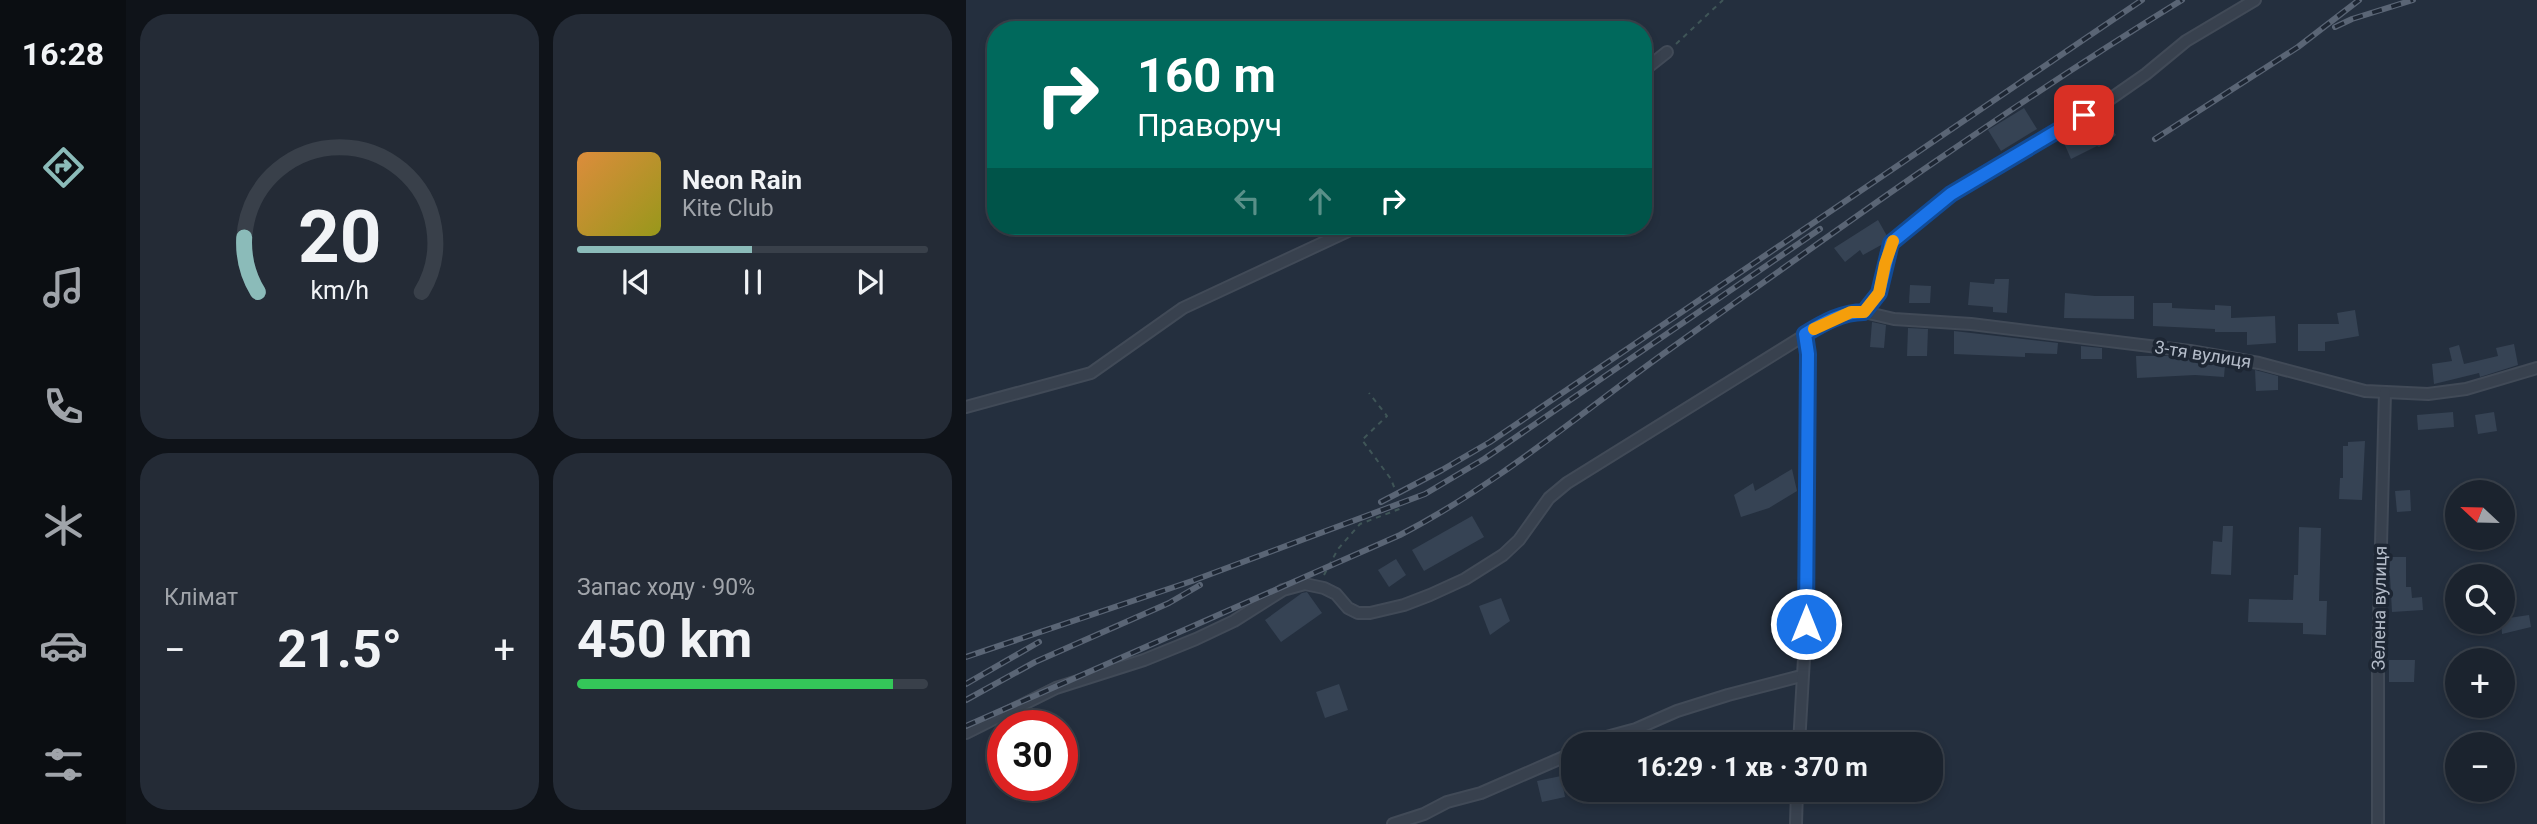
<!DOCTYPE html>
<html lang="uk">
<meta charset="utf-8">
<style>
:root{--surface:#1b232e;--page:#242b36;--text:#f1f3f6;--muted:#a0a4aa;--line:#39404a;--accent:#8bbbb9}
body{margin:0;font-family:Roboto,sans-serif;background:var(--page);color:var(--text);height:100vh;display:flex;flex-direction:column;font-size:26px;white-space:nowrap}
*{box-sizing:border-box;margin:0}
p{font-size:23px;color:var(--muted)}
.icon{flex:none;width:38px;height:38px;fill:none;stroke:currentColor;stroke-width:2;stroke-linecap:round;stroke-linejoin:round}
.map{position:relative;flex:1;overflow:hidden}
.side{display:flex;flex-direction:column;gap:14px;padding:14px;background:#0f1319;width:840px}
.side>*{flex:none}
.hud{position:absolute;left:21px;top:21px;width:665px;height:214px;border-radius:28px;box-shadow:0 4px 10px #0003,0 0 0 2px var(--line);background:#00695c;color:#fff;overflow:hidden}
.needle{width:46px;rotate:292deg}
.tools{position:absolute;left:1479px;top:480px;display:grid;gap:14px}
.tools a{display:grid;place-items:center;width:70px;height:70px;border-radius:50%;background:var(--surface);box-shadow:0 4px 10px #0003,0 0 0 2px var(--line);font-size:35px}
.speed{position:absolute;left:21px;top:710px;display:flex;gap:14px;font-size:35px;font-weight:700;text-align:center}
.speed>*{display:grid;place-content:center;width:91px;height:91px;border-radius:50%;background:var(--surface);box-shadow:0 4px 10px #0003,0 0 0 2px var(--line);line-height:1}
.speed .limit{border:10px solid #d22;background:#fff;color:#111}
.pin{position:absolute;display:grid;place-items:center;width:60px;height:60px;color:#fff;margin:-30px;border-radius:14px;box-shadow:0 4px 10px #0006}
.me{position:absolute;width:77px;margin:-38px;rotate:0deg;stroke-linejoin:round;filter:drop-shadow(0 0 5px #0008)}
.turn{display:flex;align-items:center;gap:24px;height:147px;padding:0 35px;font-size:32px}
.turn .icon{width:91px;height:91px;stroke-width:2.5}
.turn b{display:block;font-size:49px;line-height:60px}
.lanes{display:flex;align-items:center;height:66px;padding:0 35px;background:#0003;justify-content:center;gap:35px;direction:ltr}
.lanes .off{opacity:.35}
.big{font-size:52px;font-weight:700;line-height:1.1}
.side .card{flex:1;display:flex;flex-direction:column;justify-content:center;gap:10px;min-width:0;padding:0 24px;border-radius:28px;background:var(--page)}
.side .dial{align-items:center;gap:0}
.dial svg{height:182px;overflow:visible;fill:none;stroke:var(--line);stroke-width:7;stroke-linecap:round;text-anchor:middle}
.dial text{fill:var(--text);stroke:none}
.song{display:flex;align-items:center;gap:21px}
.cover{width:84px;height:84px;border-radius:10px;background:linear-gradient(135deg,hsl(30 70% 55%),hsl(60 70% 35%))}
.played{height:7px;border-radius:4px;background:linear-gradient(90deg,var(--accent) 50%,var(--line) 50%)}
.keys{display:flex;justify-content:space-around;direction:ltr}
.heat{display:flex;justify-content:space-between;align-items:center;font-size:38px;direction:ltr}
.charge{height:10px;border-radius:5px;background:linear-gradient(90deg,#34c759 90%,var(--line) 0)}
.side .tiles{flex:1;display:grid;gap:14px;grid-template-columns:repeat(2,1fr)}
.trip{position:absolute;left:595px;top:732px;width:382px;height:70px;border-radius:28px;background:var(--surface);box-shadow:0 4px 10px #0003,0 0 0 2px var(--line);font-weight:700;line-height:70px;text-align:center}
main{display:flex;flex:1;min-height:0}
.tab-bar{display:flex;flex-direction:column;width:126px;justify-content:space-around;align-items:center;background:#0b0e12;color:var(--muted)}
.tab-bar .icon{width:49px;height:49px}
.tab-bar .selected{color:var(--accent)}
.tab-bar b{font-size:32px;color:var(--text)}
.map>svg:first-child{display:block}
.building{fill:#364354}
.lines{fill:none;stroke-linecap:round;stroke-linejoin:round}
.street-casing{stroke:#414a57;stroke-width:14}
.path{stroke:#3f5557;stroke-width:2;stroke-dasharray:5 5;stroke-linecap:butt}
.street{stroke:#38414e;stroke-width:10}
.rail-casing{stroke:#5a6575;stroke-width:6}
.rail{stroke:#1d2633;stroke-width:3.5;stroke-dasharray:10;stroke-linecap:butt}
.route-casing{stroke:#114b97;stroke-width:18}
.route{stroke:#1a73e8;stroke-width:12}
.slow{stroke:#f59e0b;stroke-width:12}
.labels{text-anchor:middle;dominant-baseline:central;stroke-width:7;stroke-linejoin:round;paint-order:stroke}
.street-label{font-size:18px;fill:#b4bcc9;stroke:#1d2633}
</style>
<main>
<nav class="tab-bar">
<b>16:28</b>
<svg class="icon selected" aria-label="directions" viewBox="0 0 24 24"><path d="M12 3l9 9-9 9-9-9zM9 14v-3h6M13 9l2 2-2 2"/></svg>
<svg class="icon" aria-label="music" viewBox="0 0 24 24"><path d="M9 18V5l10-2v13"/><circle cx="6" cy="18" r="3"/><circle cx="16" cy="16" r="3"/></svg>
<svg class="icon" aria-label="phone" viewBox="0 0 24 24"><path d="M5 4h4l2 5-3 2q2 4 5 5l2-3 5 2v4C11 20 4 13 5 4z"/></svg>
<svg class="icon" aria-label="climate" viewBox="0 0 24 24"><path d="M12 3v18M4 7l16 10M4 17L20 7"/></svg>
<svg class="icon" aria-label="car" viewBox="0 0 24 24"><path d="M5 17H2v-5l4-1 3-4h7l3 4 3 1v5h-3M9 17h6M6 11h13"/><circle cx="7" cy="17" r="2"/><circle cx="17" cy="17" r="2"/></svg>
<svg class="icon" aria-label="filters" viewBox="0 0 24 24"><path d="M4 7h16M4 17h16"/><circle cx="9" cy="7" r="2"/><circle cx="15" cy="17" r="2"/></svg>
</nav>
<section class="side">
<div class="tiles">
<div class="card dial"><svg viewBox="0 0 100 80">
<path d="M14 69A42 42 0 1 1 86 69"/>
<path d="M14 69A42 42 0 0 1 8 45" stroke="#8bbbb9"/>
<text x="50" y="56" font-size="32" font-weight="700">20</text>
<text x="50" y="72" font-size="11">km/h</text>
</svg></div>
<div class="card">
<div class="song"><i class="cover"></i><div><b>Neon Rain</b><p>Kite Club</p></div></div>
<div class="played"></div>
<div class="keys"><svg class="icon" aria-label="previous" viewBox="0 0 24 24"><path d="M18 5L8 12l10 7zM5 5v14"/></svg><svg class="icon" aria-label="pause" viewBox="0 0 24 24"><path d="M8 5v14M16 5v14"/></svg><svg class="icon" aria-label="next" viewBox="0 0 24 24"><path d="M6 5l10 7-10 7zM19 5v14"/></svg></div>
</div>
<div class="card"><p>Клімат</p>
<div class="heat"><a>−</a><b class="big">21.5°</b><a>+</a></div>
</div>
<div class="card"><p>Запас ходу · 90%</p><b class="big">450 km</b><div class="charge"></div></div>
</div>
</section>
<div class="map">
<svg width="1571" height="824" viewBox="0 0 1571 824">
<rect width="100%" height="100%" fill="#242f3e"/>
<!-- building -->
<g class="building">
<polygon points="1058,108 1071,129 1035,151 1022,130"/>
<polygon points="1139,119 1150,135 1133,147 1131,146 1105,159 1098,143 1110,137 1111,139"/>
<polygon points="912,220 921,236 917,244 897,255 894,250 879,262 868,248"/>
<polygon points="1029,279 1043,279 1041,313 1027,312 1027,307 1002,305 1004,282 1028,284"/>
<polygon points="944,285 965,286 964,303 943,303"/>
<polygon points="1099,293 1129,296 1168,296 1168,319 1098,318"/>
<polygon points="1187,303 1206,303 1206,308 1249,310 1249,305 1265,306 1265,318 1309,316 1310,343 1281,345 1281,332 1249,332 1249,329 1187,326"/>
<polygon points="1389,310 1393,336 1359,342 1359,351 1332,351 1332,324 1373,324 1371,313"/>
<polygon points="906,322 920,325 918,348 904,347"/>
<polygon points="942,328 962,329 961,356 941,356"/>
<polygon points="988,331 1092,343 1091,354 1059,353 1059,357 988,354"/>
<polygon points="1548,344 1552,365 1514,377 1513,373 1468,384 1466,364 1486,361 1483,348 1493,345 1498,364 1532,356 1530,348"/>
<polygon points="1115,346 1136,348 1136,359 1115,359"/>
<polygon points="1170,356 1202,356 1259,365 1258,377 1229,375 1171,378"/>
<polygon points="1289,370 1312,376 1312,390 1290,391"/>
<polygon points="1487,412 1488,427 1452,430 1451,415"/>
<polygon points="1528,412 1531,431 1512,434 1509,415"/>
<polygon points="1399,441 1396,500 1373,499 1374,478 1377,478 1377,446 1382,446 1382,442"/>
<polygon points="826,469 831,491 803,508 775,517 768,495 787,483 789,491"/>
<polygon points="1444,490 1445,511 1431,512 1429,491"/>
<polygon points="506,516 518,537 458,571 446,550"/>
<polygon points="1257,526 1267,526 1265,575 1245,574 1247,541 1256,542"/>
<polygon points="1333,527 1355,528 1353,601 1361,601 1360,635 1337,634 1337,623 1282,622 1283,599 1327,600 1328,575 1332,575"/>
<polygon points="1423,557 1440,557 1440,587 1445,587 1446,598 1456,597 1457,610 1426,612 1424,576 1422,576"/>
<polygon points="430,559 440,575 423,587 412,570"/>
<polygon points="341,592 356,613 315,642 299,620 336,593"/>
<polygon points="535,598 544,621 524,635 513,606"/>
<polygon points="1563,615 1565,627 1536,634 1535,621 1536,619"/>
<polygon points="1423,660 1449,660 1448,682 1423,682"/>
<polygon points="373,684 382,710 359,718 350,692"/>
<polygon points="595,776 599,797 576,802 571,781"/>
</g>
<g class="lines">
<defs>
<g id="street">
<polyline points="677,71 701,52"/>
<polyline points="898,312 928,319 1005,324 1224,351 1293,363 1399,391 1462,394 1500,389 1571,368"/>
<polyline points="0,407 125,373 217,308 393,226"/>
<polyline points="0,733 90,688 178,660 230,639 268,621 317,590 339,584 358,588 370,594 382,608 392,613 404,613 438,605 464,595 499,579 537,555 553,540 583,498 601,483 860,322 885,312 898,312 913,293 925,243 946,224 985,194 1137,104 1180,74 1220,41 1289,0"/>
<polyline points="625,744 633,739 670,729 711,711 762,695 835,676"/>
<polyline points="833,744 840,624 842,354 839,334"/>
<polyline points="427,824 458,814 481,802 515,793 607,753"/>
<polyline points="830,824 831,789"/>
<polyline points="1412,824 1412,659 1419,392"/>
</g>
</defs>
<!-- street casing -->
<use href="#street" class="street-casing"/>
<!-- path -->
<g class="path">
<polyline points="710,44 757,0"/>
<polyline points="358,575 372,549 394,524 436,508 425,479 396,440 421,416 403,393"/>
</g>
<!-- street -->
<use href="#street" class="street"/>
<defs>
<g id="rail">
<polyline points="1369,27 1386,19 1447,0"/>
<polyline points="1189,139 1332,47 1393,0"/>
<polyline points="415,502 476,470 524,442 1176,0"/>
<polyline points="0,657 226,581 459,494 518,459 854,229"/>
<polyline points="0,684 73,642"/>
<polyline points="0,700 69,662 203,603 234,585"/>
<path d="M0 726 434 535C534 483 613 414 704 349 872 229 1040 108 1216 0"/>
</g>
</defs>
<!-- rail casing -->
<use href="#rail" class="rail-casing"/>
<!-- rail -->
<use href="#rail" class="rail"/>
</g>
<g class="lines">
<defs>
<path id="route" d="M840 624 842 354 839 334C857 323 876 312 898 312L913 293 925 243 985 194 1118 115"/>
</defs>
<!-- route casing -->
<use href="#route" class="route-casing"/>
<!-- route -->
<use href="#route" class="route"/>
<!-- slow -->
<polyline class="slow" points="848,329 885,312 898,312 913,293 919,264 927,241"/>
</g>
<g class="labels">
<!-- street labels -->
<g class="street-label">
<text transform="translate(1237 354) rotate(9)">3-тя вулиця</text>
<text transform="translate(1413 608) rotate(-89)">Зелена вулиця</text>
</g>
</g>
</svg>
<div class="tools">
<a><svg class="needle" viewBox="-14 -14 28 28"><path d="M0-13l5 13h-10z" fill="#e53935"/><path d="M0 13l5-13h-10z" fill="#a0a4aa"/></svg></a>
<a><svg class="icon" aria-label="search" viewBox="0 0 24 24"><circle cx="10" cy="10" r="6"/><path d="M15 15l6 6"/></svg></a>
<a>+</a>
<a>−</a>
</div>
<div class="speed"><div class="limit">30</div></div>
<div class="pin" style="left:1118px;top:115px;background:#d93025"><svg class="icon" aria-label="arrive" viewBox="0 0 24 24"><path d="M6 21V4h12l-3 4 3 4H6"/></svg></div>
<svg class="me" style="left:840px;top:624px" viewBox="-20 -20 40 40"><circle r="17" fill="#1a73e8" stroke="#fff" stroke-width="3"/><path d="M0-11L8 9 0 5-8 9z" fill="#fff"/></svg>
<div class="trip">16:29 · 1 хв · 370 m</div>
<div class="hud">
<div class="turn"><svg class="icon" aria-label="right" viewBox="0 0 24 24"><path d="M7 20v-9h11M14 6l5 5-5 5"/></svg><div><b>160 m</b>Праворуч</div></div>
<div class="lanes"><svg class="icon off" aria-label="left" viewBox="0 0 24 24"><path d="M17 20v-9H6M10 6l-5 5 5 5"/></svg><svg class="icon off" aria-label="ahead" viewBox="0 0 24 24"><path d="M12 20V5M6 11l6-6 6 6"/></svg><svg class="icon" aria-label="right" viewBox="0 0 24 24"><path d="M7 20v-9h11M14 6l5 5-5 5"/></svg></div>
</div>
</div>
</main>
